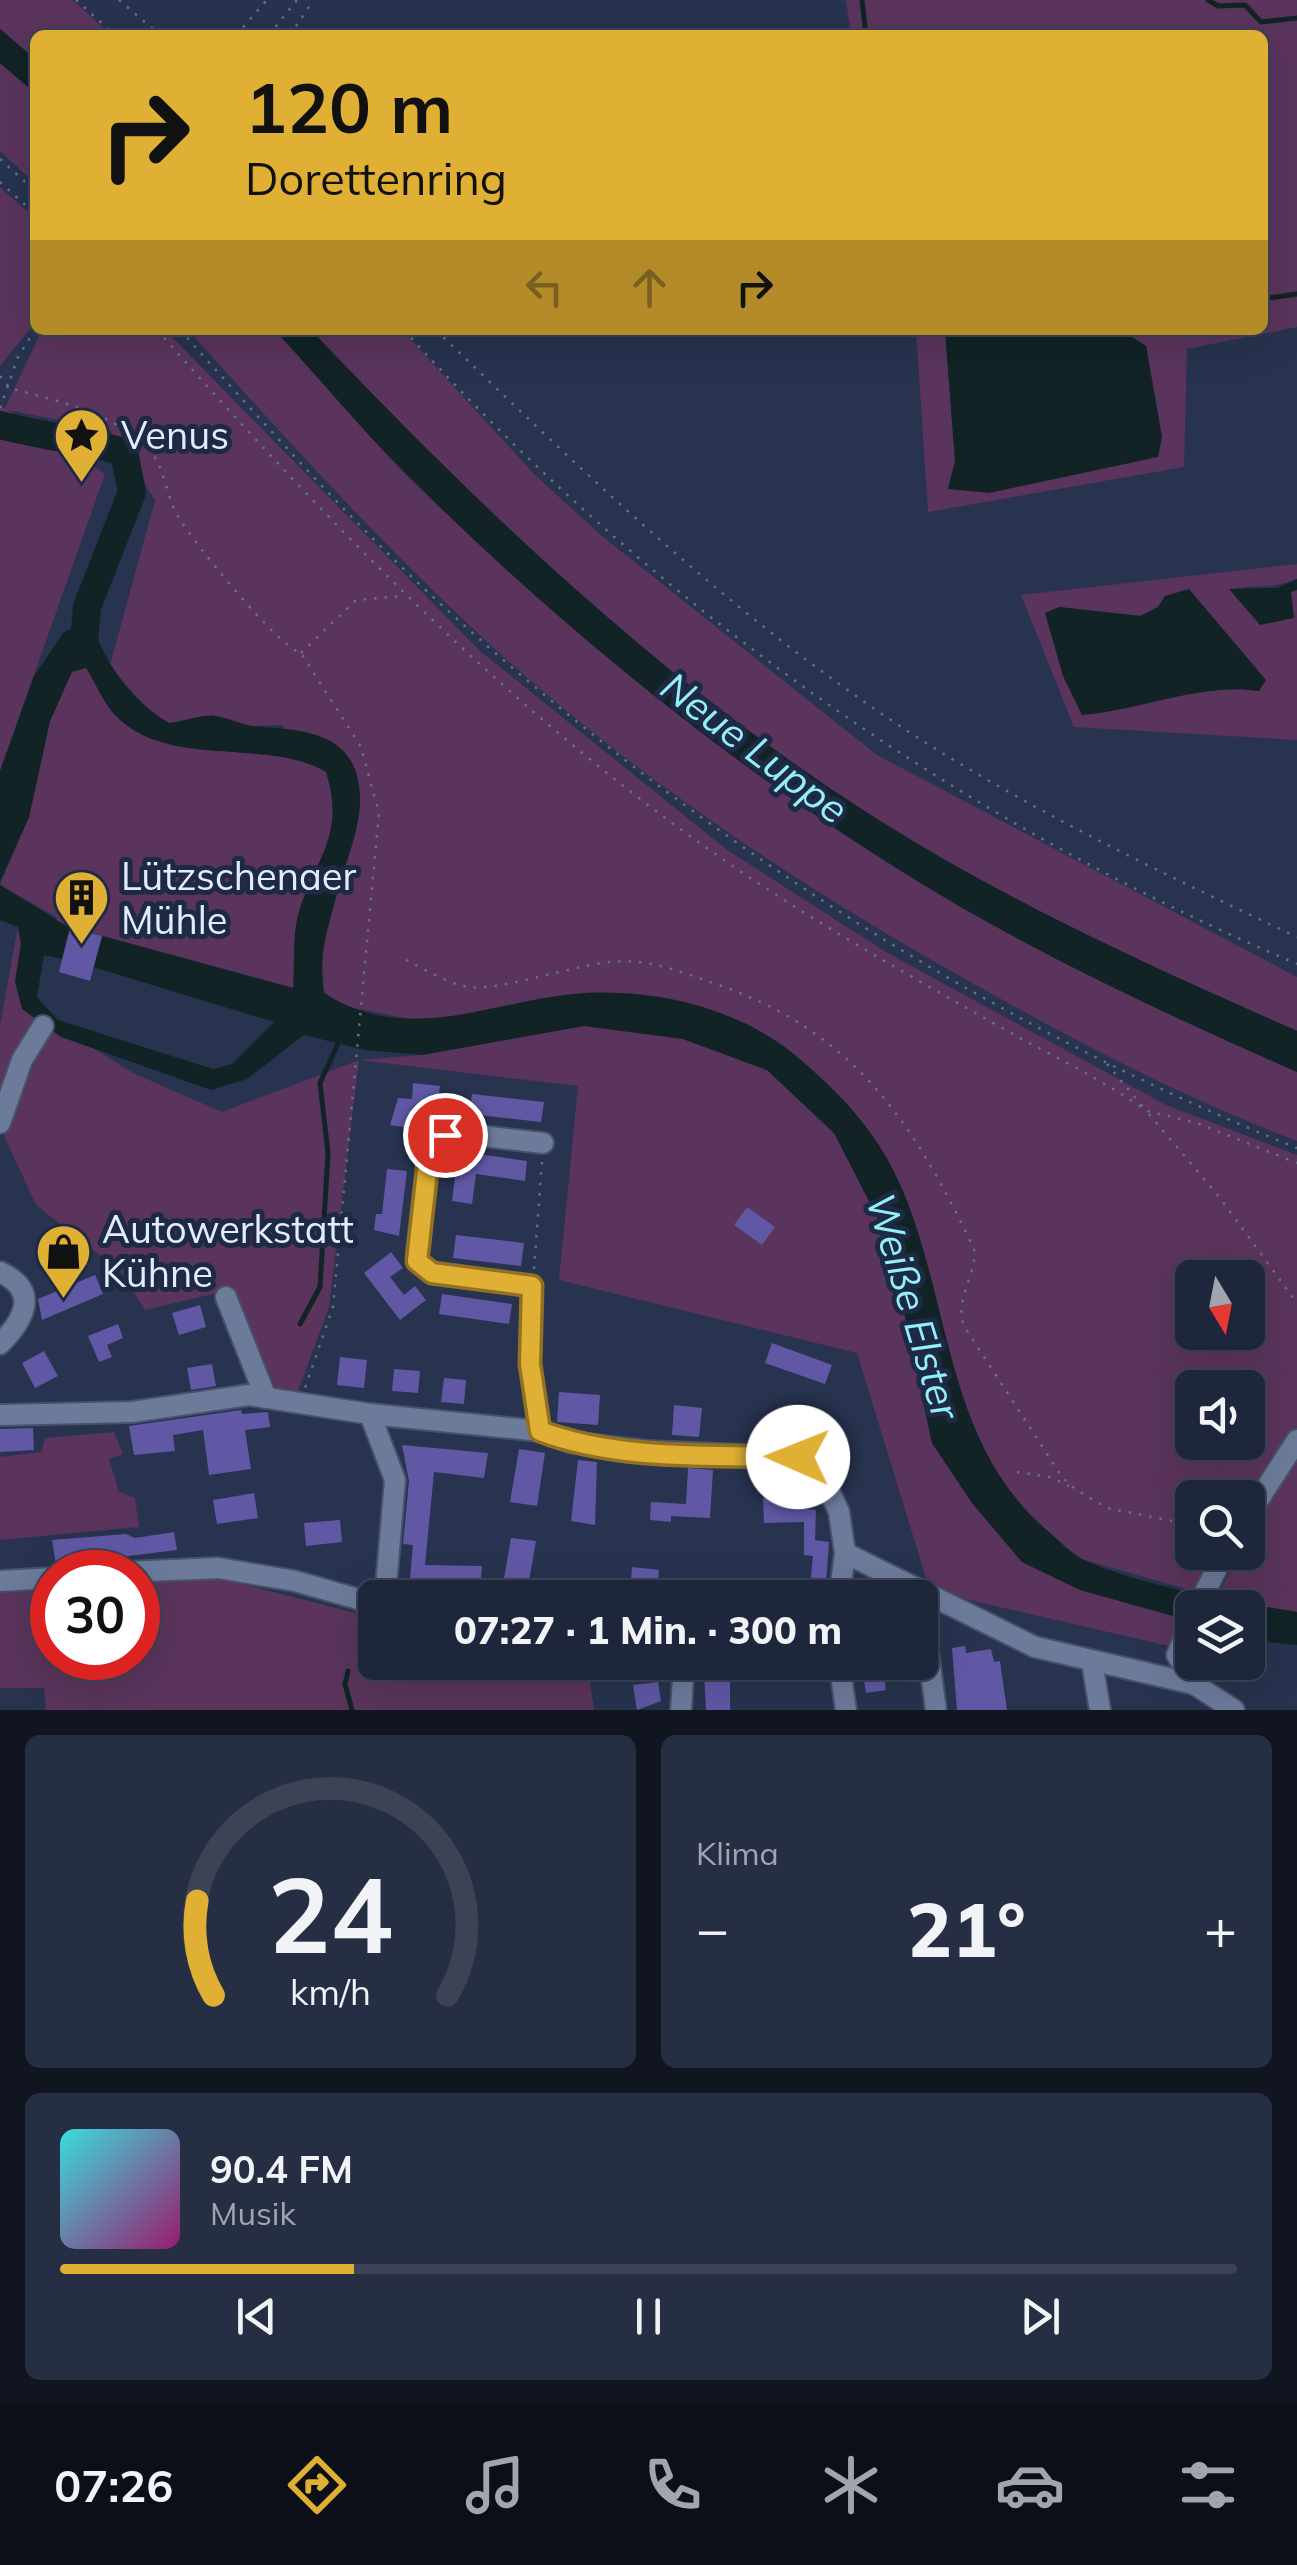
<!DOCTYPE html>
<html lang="de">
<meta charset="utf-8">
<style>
:root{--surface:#1d263b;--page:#252e42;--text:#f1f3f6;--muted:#a0a5af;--line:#3b4355;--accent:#e0b034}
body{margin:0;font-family:Mulish,sans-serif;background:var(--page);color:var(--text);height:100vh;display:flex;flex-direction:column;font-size:38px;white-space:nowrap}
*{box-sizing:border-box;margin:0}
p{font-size:32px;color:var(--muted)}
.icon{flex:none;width:55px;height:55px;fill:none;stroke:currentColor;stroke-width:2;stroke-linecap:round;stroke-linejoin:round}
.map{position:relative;height:1710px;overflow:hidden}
.details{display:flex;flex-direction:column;gap:25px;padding:25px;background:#101520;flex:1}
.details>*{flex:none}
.guide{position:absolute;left:30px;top:30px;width:1238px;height:305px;border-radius:15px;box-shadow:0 10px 40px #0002,0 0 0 2px var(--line);background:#e0b034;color:#111;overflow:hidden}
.needle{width:65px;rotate:170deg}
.controls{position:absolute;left:1175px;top:1260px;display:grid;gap:20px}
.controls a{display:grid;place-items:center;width:90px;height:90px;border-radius:15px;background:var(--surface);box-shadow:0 10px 40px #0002,0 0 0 2px var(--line);font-size:50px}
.speed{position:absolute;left:30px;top:1550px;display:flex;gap:20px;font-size:50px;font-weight:700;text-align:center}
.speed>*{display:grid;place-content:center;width:130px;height:130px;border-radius:50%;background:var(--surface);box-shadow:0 10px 40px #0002,0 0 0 2px var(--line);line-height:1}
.speed .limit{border:15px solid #d22;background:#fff;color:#111}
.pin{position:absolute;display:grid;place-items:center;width:85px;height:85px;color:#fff;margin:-42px;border:5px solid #fff;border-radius:50%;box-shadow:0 2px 10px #0007}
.me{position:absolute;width:110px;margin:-55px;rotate:271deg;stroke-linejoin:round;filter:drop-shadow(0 0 8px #0008)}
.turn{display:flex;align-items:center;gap:35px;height:210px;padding:0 50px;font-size:45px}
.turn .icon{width:130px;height:130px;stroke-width:2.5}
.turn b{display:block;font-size:70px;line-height:85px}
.lanes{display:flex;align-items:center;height:95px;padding:0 50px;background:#0003;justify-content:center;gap:50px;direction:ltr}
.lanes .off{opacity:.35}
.big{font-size:75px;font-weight:800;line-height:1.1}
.details .card{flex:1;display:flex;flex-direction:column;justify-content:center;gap:15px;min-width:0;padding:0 35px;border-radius:15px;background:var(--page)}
.details .dial{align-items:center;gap:0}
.dial svg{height:260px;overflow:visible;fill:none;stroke:var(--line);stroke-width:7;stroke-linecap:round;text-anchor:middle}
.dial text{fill:var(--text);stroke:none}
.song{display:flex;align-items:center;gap:30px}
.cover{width:120px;height:120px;border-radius:15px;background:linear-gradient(135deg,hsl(180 70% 55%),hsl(320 70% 35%))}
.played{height:10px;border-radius:5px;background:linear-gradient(90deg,var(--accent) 25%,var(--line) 25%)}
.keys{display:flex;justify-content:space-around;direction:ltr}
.heat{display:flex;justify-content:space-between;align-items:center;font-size:55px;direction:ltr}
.details .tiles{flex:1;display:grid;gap:25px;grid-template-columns:1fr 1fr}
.card:last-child{grid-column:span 2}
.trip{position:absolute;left:358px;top:1580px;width:580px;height:100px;border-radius:15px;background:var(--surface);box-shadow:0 10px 40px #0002,0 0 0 2px var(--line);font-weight:800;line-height:100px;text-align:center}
.dock{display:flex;height:160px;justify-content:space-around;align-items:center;background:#0c0f18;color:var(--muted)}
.dock .icon{width:70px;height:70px}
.dock .active{color:var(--accent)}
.dock b{font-size:45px;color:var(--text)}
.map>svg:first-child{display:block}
.green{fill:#5a345c;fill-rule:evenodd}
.water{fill:#112325}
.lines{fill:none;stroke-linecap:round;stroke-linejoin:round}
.stream{stroke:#112325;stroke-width:5}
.river{stroke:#112325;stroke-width:28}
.building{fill:#6058a5}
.minor-casing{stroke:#475169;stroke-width:24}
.path{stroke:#657089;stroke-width:2.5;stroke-dasharray:2.5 8;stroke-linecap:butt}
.minor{stroke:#6d7b9b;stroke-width:20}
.route-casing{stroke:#927222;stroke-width:25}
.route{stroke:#e0b034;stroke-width:18}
.labels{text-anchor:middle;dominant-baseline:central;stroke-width:10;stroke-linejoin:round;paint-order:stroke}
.poi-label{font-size:38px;fill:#e3ecfe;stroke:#1e2944;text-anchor:start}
.water-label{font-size:40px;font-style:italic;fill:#93f0fb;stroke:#1e2944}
</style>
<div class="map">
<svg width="1297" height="1710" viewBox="0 0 1297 1710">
<rect width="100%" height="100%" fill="#27334f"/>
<!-- green -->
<g class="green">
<polygon points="0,0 73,0 111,35 35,35 35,59 0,29"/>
<polygon points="846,0 1297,0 1297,327 1187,349 1184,467 928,512 916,330 945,330 955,461 948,489 1162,437 1146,346 1131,337 1140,330 1262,330 1262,35 851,35"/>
<polygon points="0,63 35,93 35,183 0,151"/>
<polygon points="0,187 35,218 35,323 0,366"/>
<path d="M42 330H165L480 651 726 849 886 952 1166 1105 1297 1155V1428L1248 1509V1498H1192V1552L1221 1553 1197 1592 1081 1559 1028 1515 985 1457 963 1400 922 1251 791 1052 572 994 466 1017 411 1019 344 1006 324 993 322 946 360 797 281 725 251 726 212 715 169 723C144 709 128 687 110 665L155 500 110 430 8 410 105 474 0 771V406L5 408ZM1192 1278H1248V1332H1192ZM1192 1388H1248V1442H1192Z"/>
<path d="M188 330H275C319 378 361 429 407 475 557 624 722 759 901 871 1027 950 1161 1012 1297 1072V1141C1181 1097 1073 1040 965 979 788 879 617 765 469 625 370 532 279 431 188 330Z"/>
<path d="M311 330H402L534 474 602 536 877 755 1297 977V1031C1170 975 1043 918 923 847 691 710 495 524 311 330Z"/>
<path d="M1297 564V579C1274 589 1253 584 1229 590H1297V740L1074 727 1021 595ZM1059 607 1140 616 1158 607 1259 691C1203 682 1141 710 1083 714Z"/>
<path d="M86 667 114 714 191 748 301 758 326 772C345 834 319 854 300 909 292 932 295 964 294 988L56 923 57 917 0 885 29 817 50 721 71 672Z"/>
<polygon points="18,926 21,943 15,982 61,1037 85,1043 133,1073 222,1112 359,1060 422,1055 584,1026 683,1039 767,1070 834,1133 888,1237 932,1443 972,1503 1022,1562 1080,1590 1184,1619 1169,1646 930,1591 857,1353 559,1280 578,1086 359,1060 329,1307 297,1394 265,1388 226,1291 145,1310 120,1271 36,1205 0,1127 0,1025"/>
<polygon points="114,1432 123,1454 109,1459 119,1492 135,1498 139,1527 0,1540 0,1457 41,1452 45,1438"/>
<polygon points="1297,1458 1297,1612 1216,1599 1239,1553 1248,1552 1248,1536"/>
<polygon points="219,1578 375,1618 375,1662 587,1663 594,1710 46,1710 44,1688 0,1688 0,1592 52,1587 52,1658 138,1658 138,1582"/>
</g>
<!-- water -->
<g class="water">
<polygon points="0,29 35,59 35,93 0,63"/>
<path d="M275 330H311C495 524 691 710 923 847 1043 918 1170 975 1297 1031V1072C1161 1012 1027 950 901 871 722 759 557 624 407 475 361 429 319 378 275 330Z"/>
<polygon points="945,330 1140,330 1132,337 1146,346 1162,437 1158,457 989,493 948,489 955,461"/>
<polygon points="1297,579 1297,590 1291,592 1294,618 1260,625 1229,589 1277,588"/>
<path d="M1189 589 1266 680 1259 691C1203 682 1141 710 1082 715L1063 676 1045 613 1059 607 1140 616 1158 607 1165 596Z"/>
<path d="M87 607C98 653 127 699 169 723 183 722 201 714 215 716 227 717 239 724 252 726 300 730 358 729 360 797 361 828 345 864 337 894 328 928 317 958 324 993 406 1046 488 1002 574 994 648 987 736 1006 795 1055 838 1091 876 1130 899 1182 952 1299 943 1443 1049 1532 1059 1541 1071 1554 1084 1560 1145 1587 1231 1601 1297 1612V1645L1248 1640V1608H1192L1184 1619 1080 1590 1022 1562 972 1503 932 1443 888 1238 834 1133 767 1070 683 1039 584 1026 422 1055 365 1050 304 1035 247 1079 211 1090 61 1037 22 1009 15 982 21 943 18 927 0 920V885L70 928 62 959 44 955 37 997 58 1020 213 1069 232 1064 274 1022 93 967 102 936 293 988C295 963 292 931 300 908 319 854 345 833 326 772 264 736 167 771 114 714 103 702 95 682 86 668L72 672 50 721 29 817 0 881V771L34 676 64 632 77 626Z"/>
</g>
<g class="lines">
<!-- stream -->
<g class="stream">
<polyline points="862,0 866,35"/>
<polyline points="1208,0 1218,6 1245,5 1261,22 1297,18"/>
<polyline points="1262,299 1297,294"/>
<polyline points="300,1324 320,1287 328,1153 320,1083 341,1037"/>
<polyline points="348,1671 345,1684 352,1710"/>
</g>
<!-- river -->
<path class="river" d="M0 425C42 436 83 440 124 452L132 492 87 607 84 643"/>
</g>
<!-- building -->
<g class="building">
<polygon points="70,928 102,936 90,981 59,972"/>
<polygon points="413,1083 440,1086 437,1108 414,1105 411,1128 390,1125 398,1098 412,1099"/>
<polygon points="472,1094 544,1102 541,1122 469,1114"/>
<polygon points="458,1151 527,1161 525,1181 476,1174 472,1204 452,1201"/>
<polygon points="387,1169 407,1171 399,1236 374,1230 376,1214 382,1214"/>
<polygon points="747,1207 775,1227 762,1245 734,1225"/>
<polygon points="456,1235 524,1243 521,1266 453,1258"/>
<polygon points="391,1252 403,1268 390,1277 404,1295 415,1286 426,1300 400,1320 364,1273"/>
<polygon points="95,1275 103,1294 42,1320 38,1299"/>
<polygon points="442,1294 512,1304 509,1324 439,1314"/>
<polygon points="200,1305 206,1327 179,1335 172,1313"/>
<polygon points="118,1324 123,1338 107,1345 112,1357 99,1362 88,1336"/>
<polygon points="772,1343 832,1365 825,1384 765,1363"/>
<polygon points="44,1351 58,1376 35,1388 22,1363"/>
<polygon points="340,1357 367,1360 364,1388 337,1385"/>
<polygon points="212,1364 216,1386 191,1390 187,1368"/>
<polygon points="394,1369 420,1371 418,1393 392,1391"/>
<polygon points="444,1378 466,1380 464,1404 441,1402"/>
<polygon points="559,1392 600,1395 598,1425 557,1422"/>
<polygon points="674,1405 702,1408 699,1437 672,1435"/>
<polygon points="241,1410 242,1414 268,1412 270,1427 245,1430 251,1469 209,1475 203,1430 173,1435 175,1451 134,1455 129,1426"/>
<polygon points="33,1428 34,1450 0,1452 0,1429"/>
<polygon points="754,1430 798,1430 798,1443 754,1441"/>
<polygon points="402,1445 488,1453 484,1478 434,1472 425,1565 482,1566 480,1591 409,1589 413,1545 403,1544 409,1481"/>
<polygon points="519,1449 545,1453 537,1506 510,1502"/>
<polygon points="578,1460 597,1462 595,1525 571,1521"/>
<polygon points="688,1468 713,1470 710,1518 671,1516 671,1522 650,1520 651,1502 686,1504"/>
<polygon points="254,1493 258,1518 217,1524 213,1500"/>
<polygon points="791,1497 792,1508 816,1510 815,1540 829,1542 825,1598 809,1598 813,1556 804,1555 804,1522 764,1523 763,1498"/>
<polygon points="340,1520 342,1542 306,1546 304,1523"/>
<polygon points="174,1532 177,1550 56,1565 52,1540 126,1534 135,1538"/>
<polygon points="511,1538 536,1541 526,1598 501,1596"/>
<polygon points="632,1567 659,1570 657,1595 630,1593"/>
<polygon points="551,1578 615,1585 614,1598 549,1598"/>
<polygon points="965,1646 966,1653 991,1649 994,1662 1000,1661 1007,1710 957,1710 952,1648"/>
<polygon points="861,1662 882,1662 886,1690 866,1693"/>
<polygon points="730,1668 730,1710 706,1710 704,1672"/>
<polygon points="658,1682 661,1701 637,1710 633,1685"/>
</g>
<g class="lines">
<defs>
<g id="minor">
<polyline points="0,1123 22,1060 43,1026"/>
<path d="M0 1272C41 1291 23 1321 0 1344"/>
<polyline points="226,1297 266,1398"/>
<polyline points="370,1414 395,1480 385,1598"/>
<polyline points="0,1415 132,1412 249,1395 370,1414 540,1431 569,1442 647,1451 798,1457 823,1477 839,1512 845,1553 839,1598"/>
<polyline points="540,1431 530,1364 532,1286 432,1273 417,1261 417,1250 430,1144 456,1133 543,1143"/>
<polyline points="1248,1516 1297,1440"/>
<polyline points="845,1553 1035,1647 1194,1684"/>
<polyline points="126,1572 218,1568 295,1581 375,1604"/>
<polyline points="0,1581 52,1578"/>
<polyline points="1197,1608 1225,1552"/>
<polyline points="925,1628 936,1710"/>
<polyline points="1177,1655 1194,1684 1234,1710"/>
<polyline points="1177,1655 1192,1618"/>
<polyline points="839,1662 846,1710"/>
<polyline points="1092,1662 1100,1710"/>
<polyline points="681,1710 684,1662"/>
</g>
</defs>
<!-- minor casing -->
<use href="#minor" class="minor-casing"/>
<!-- path -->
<g class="path">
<polyline points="76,0 115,35"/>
<polyline points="119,0 160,35"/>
<polyline points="236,35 267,0"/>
<polyline points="269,35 297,0"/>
<polyline points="290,35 311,4 309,0"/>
<polyline points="0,159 35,191"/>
<polyline points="0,182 35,214"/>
<path d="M157 330C334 530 520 723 743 873 826 929 915 979 1002 1028 1050 1055 1102 1079 1147 1111L1197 1123 1297 1163"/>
<path d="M180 330C269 429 358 530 457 619 705 843 987 1023 1297 1148"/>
<path d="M404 330C651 604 958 820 1297 964"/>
<path d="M436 330C585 474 734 618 909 732 1033 812 1164 874 1297 937"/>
<path d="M0 376 10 388C59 402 111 411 148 449 165 465 166 498 179 518 194 543 278 647 301 653L361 747 379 813 333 1307 305 1388"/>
<polyline points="0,408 18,357 35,330"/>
<polyline points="301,653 356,600 403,596"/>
<path d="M406 960C426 970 447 983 468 987 494 992 577 965 610 962 648 958 678 971 713 983 853 1030 913 1121 974 1249 977 1277 954 1297 964 1326L1062 1477 1075 1489 1107 1508 1192 1525"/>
<polyline points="1107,1064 1144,1108"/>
<polyline points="1149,1114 1220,1198 1297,1303"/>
<polyline points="534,1269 542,1162"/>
<polyline points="1017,1472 1050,1477 1069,1486"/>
</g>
<!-- minor -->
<use href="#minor" class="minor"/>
</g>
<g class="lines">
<defs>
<path id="route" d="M445 1135 430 1144 417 1261 432 1273 532 1286 530 1364 540 1431C619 1461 715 1455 798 1457"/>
</defs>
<!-- route casing -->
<use href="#route" class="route-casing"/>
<!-- route -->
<use href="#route" class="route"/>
</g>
<!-- icons -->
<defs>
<symbol id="sight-pin" viewBox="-11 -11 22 30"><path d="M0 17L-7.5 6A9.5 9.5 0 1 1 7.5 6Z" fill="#e0b034" stroke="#1e2944"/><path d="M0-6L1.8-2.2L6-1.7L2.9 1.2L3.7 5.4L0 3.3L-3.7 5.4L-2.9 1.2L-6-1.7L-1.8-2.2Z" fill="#111"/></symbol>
<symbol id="building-pin" viewBox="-11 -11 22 30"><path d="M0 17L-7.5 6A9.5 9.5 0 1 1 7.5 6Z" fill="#e0b034" stroke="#1e2944"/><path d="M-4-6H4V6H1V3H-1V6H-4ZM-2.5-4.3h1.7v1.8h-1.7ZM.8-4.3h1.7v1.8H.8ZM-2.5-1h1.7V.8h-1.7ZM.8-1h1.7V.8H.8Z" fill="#111"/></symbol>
<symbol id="shop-pin" viewBox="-11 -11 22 30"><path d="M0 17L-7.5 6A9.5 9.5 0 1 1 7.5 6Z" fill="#e0b034" stroke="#1e2944"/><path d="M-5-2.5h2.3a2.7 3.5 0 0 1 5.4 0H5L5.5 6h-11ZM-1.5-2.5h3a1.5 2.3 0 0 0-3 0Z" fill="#111"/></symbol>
</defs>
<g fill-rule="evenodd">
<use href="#sight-pin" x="50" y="404" width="63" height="86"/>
<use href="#building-pin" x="50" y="866" width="63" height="86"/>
<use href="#shop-pin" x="32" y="1220" width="63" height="86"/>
</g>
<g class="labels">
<!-- poi labels -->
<g class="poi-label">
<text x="121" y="435">Venus</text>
<text x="121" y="876">Lützschenaer<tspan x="121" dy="44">Mühle</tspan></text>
<text x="102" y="1229">Autowerkstatt<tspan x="102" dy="44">Kühne</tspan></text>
</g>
<!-- water labels -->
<g class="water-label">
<text transform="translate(755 747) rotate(37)">Neue Luppe</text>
<text transform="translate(914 1306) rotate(73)">Weiße Elster</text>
</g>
</g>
</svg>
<div class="controls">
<a><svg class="needle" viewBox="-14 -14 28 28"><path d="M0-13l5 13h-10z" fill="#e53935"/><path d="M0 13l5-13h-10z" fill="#a0a5af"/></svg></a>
<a><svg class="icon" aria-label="sound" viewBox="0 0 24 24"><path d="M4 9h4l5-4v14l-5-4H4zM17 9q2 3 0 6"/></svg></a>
<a><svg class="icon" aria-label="search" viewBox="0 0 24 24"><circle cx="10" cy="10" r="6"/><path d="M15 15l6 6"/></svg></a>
<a><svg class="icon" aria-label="layers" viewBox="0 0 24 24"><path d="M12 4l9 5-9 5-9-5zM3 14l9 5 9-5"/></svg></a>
</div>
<div class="speed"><div class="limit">30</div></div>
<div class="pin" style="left:445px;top:1135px;background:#d93025"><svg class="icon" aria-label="arrive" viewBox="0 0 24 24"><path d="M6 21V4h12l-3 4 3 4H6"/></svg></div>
<svg class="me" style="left:798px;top:1457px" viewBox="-20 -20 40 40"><circle r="19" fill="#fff"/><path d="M0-13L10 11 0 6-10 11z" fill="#e0b034"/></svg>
<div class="trip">07:27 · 1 Min. · 300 m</div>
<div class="guide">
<div class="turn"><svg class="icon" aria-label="right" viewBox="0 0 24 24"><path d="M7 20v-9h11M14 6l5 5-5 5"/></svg><div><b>120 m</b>Dorettenring</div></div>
<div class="lanes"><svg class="icon off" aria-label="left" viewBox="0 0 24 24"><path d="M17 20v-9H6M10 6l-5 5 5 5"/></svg><svg class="icon off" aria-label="ahead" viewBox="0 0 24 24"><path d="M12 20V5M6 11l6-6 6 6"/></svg><svg class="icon" aria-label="right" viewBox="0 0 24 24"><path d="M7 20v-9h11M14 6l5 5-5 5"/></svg></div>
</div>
</div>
<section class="details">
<div class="tiles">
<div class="card dial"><svg viewBox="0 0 100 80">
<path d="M14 69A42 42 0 1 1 86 69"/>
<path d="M14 69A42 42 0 0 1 9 40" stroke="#e0b034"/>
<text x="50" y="56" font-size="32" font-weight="700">24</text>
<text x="50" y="72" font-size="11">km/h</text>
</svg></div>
<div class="card"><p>Klima</p>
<div class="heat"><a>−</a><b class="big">21°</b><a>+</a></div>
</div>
<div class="card">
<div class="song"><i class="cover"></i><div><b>90.4 FM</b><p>Musik</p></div></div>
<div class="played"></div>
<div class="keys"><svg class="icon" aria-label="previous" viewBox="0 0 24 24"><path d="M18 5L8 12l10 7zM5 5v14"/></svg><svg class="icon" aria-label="pause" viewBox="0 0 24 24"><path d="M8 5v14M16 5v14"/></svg><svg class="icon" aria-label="next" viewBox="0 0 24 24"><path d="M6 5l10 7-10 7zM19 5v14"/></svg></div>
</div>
</div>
</section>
<nav class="dock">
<b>07:26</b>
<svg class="icon active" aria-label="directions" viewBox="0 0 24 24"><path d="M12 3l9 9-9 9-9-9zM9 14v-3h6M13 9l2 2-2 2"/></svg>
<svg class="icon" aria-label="music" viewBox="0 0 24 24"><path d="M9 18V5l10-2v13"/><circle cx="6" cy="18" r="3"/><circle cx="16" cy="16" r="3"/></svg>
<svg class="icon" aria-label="phone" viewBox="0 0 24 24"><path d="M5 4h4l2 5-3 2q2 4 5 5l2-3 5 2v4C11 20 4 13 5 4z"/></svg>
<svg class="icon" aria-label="climate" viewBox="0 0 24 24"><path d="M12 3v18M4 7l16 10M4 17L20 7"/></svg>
<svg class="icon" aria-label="car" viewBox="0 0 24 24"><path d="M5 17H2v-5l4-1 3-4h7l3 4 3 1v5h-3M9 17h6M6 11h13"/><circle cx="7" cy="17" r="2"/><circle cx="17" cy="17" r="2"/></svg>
<svg class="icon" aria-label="filters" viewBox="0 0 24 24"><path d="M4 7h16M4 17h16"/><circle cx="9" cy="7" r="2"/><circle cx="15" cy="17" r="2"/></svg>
</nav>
